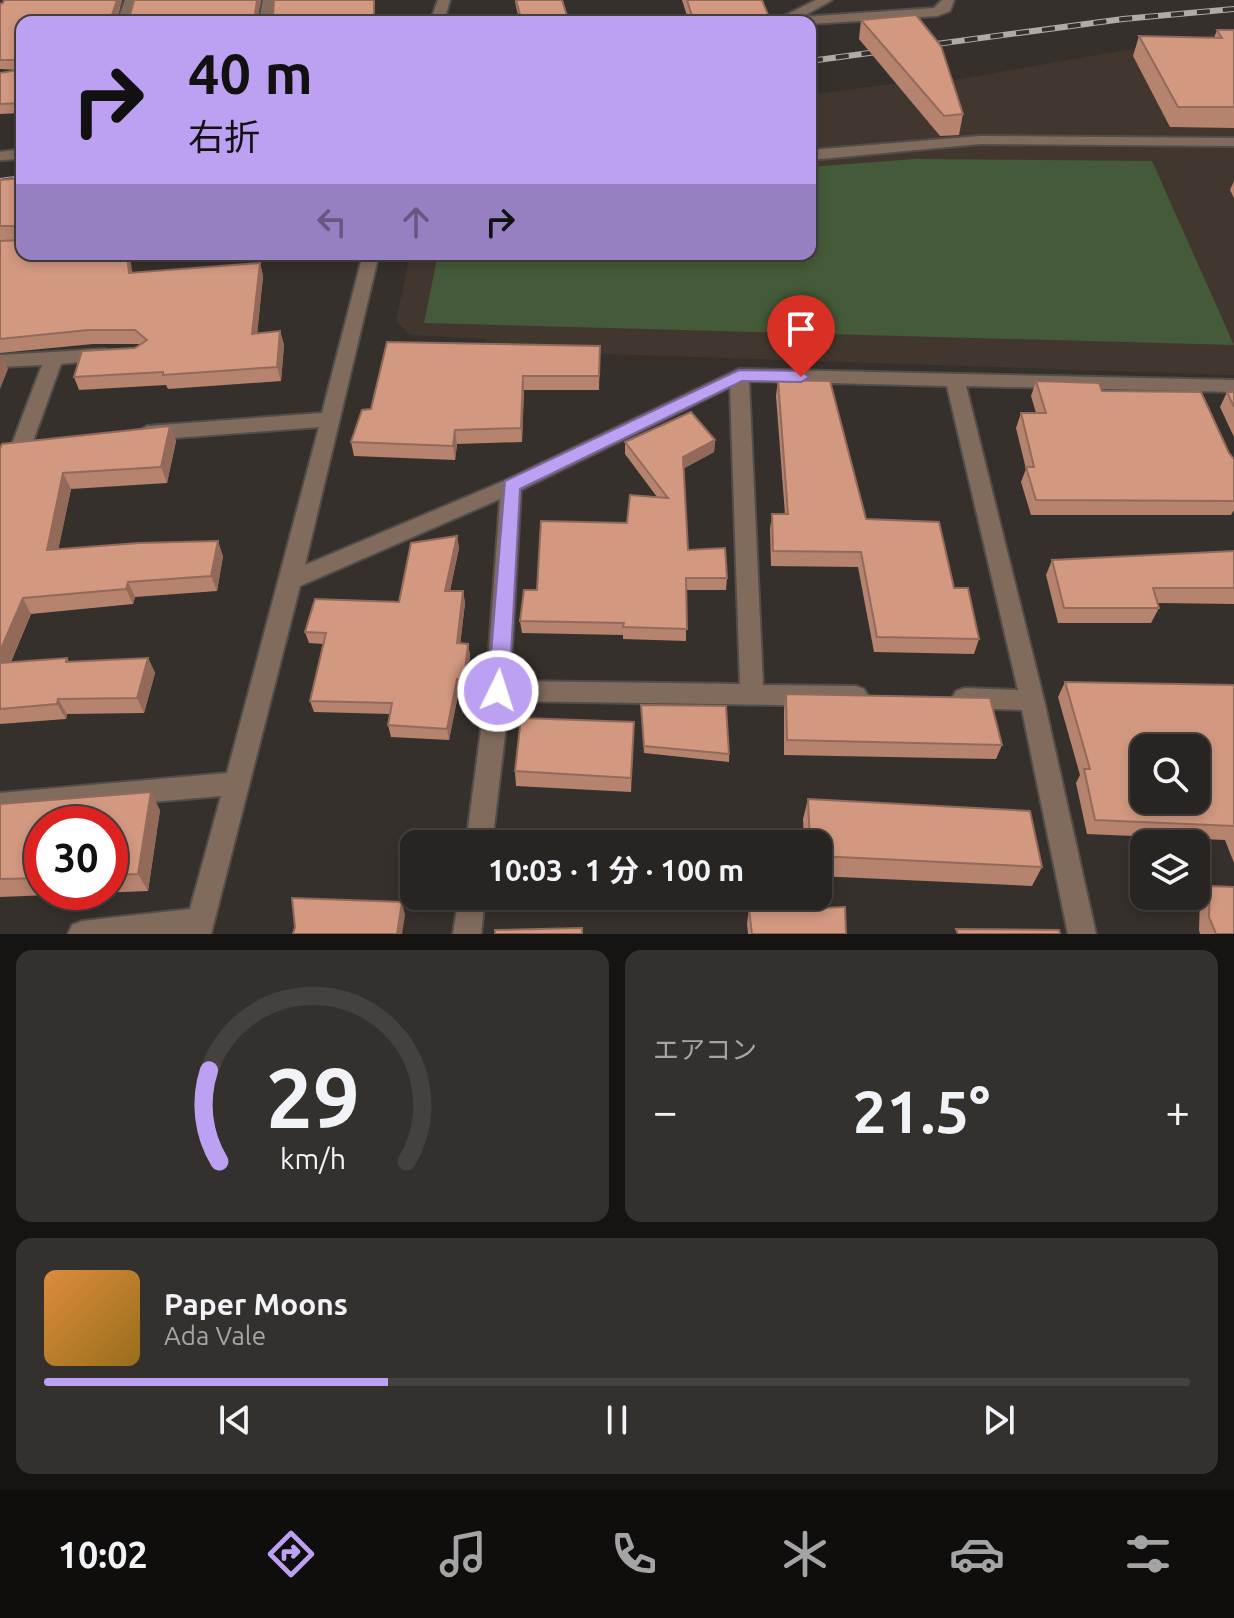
<!DOCTYPE html>
<html lang="ja">
<meta charset="utf-8">
<style>
:root{--surface:#282421;--page:#34302e;--text:#f1f3f6;--muted:#a5a4a5;--line:#44413f;--accent:#bca0f2}
body{margin:0;font-family:Ubuntu,"Noto Sans JP",sans-serif;background:var(--page);color:var(--text);height:100vh;display:flex;flex-direction:column;font-size:30px;white-space:nowrap}
*{box-sizing:border-box;margin:0}
p{font-size:26px;color:var(--muted)}
.icon{flex:none;width:44px;height:44px;fill:none;stroke:currentColor;stroke-width:2;stroke-linecap:round;stroke-linejoin:round}
.map{position:relative;height:934px;overflow:hidden}
.side{display:flex;flex-direction:column;gap:16px;padding:16px;background:#161412;flex:1}
.side>*{flex:none}
.banner{position:absolute;left:16px;top:16px;width:800px;height:244px;border-radius:16px;box-shadow:0 4px 12px #0003,0 0 0 2px var(--line);background:#bca0f2;color:#111;overflow:hidden}
.tools{position:absolute;left:1130px;top:734px;display:grid;gap:16px}
.tools a{display:grid;place-items:center;width:80px;height:80px;border-radius:16px;background:var(--surface);box-shadow:0 4px 12px #0003,0 0 0 2px var(--line);font-size:40px}
.speed{position:absolute;left:24px;top:806px;display:flex;gap:16px;font-size:40px;font-weight:700;text-align:center}
.speed>*{display:grid;place-content:center;width:104px;height:104px;border-radius:50%;background:var(--surface);box-shadow:0 4px 12px #0003,0 0 0 2px var(--line);line-height:1}
.speed .limit{border:12px solid #d22;background:#fff;color:#111}
.pin{position:absolute;display:grid;place-items:center;width:68px;height:68px;color:#fff;margin:-82px -34px;border-radius:50% 50% 50% 0;rotate:-45deg;box-shadow:0 0 8px #0007}
.pin .icon{rotate:45deg}
.me{position:absolute;width:88px;margin:-44px;rotate:4deg;stroke-linejoin:round;filter:drop-shadow(0 0 6px #0008)}
.turn{display:flex;align-items:center;gap:28px;height:168px;padding:0 40px;font-size:36px}
.turn .icon{width:104px;height:104px;stroke-width:2.5}
.turn b{display:block;font-size:56px;line-height:68px}
.lanes{display:flex;align-items:center;height:76px;padding:0 40px;background:#0003;justify-content:center;gap:40px;direction:ltr}
.lanes .off{opacity:.35}
.big{font-size:60px;font-weight:700;line-height:1.1}
.side .card{flex:1;display:flex;flex-direction:column;justify-content:center;gap:12px;min-width:0;padding:0 28px;border-radius:16px;background:var(--page)}
.side .dial{align-items:center;gap:0}
.dial svg{height:208px;overflow:visible;fill:none;stroke:var(--line);stroke-width:7;stroke-linecap:round;text-anchor:middle}
.dial text{fill:var(--text);stroke:none}
.song{display:flex;align-items:center;gap:24px}
.cover{width:96px;height:96px;border-radius:12px;background:linear-gradient(135deg,hsl(30 70% 55%),hsl(40 70% 35%))}
.played{height:8px;border-radius:4px;background:linear-gradient(90deg,var(--accent) 30%,var(--line) 30%)}
.keys{display:flex;justify-content:space-around;direction:ltr}
.heat{display:flex;justify-content:space-between;align-items:center;font-size:44px;direction:ltr}
.side .tiles{flex:1;display:grid;gap:16px;grid-template-columns:1fr 1fr}
.card:last-child{grid-column:span 2}
.trip{position:absolute;left:400px;top:830px;width:432px;height:80px;border-radius:16px;background:var(--surface);box-shadow:0 4px 12px #0003,0 0 0 2px var(--line);font-weight:700;line-height:80px;text-align:center}
.menu{display:flex;height:128px;justify-content:space-around;align-items:center;background:#100e0d;color:var(--muted)}
.menu .icon{width:56px;height:56px}
.menu .selected{color:var(--accent)}
.menu b{font-size:36px;color:var(--text)}
.map>svg:first-child{display:block}
.built{fill:#42372f}
.green{fill:#445a38}
.lines{fill:none;stroke-linecap:round;stroke-linejoin:round}
.minor-casing{stroke:#534d49;stroke-width:4}
.minor{fill:#806b5d;fill-rule:evenodd}
.rail-casing{stroke:#b0aba8;stroke-width:6}
.rail{stroke:#36302c;stroke-width:4;stroke-dasharray:13;stroke-linecap:butt}
.wall{fill:#b5836e;fill-rule:evenodd}
.shaded-wall{fill:#936a5a}
.building{fill:#d29880;stroke:#936a5a;stroke-width:2;fill-rule:evenodd}
.route{fill:#bca0f2;stroke:#7a689d;stroke-width:2}
</style>
<div class="map">
<svg width="1234" height="934" viewBox="0 0 1234 934">
<rect width="100%" height="100%" fill="#36302c"/>
<!-- built -->
<polygon class="built" points="1234,31 1234,375 485,350 487,339 410,335 396,321 410,254 810,254 810,95 906,82 955,80"/>
<!-- green -->
<polygon class="green" points="914,159 1152,161 1234,345 424,323 438,254 810,254 810,167"/>
<g class="lines">
<defs>
<g id="minor">
<polygon points="125,0 137,0 131,22 117,22"/>
<polygon points="263,0 275,0 273,22 259,22"/>
<polygon points="438,0 450,0 444,22 430,22"/>
<polygon points="816,0 832,0 802,17 934,8 942,0 954,0 950,11 937,16 810,24 772,22"/>
<polygon points="980,136 1234,138 1234,146 980,144 810,160 810,150"/>
<polygon points="22,149 22,159 0,160 0,152"/>
<path d="M363 254H379L305 565 504 481 739 369 1234 380V392L966 386 1044 700 1096 934H1068L1022 710 964 708 956 705 952 698 956 691 964 688 1018 690 947 386 749 381 763 685 856 686 864 689 868 696 864 703 856 706 509 701 492 844H466L486 691 500 499 300 586 211 934H68L72 925 82 921 190 909 221 796 0 815V793L227 773 319 427 147 440 137 433 147 426 322 413ZM730 387 740 684 510 681 521 490Z"/>
<polygon points="104,349 110,351 113,355 110,359 61,364 32,444 29,449 15,449 12,444 42,365 0,367 0,355"/>
<polygon points="459,896 485,896 481,934 453,934"/>
</g>
</defs>
<!-- minor casing -->
<use href="#minor" class="minor-casing"/>
<!-- minor -->
<use href="#minor" class="minor"/>
<defs>
<g id="rail">
<polyline points="810,61 1123,19 1234,9"/>
<polyline points="0,181 22,178"/>
</g>
</defs>
<!-- rail casing -->
<use href="#rail" class="rail-casing"/>
<!-- rail -->
<use href="#rail" class="rail"/>
</g>
<!-- wall -->
<g class="wall">
<polygon points="4,0 122,0 118,15 130,15 134,0 261,0 258,15 273,15 274,0 375,0 375,22 22,22 22,113 0,114 0,73 19,70 0,69 0,4 3,3"/>
<polygon points="515,0 562,0 569,22 520,22 516,7"/>
<polygon points="682,0 762,0 771,22 689,22"/>
<polygon points="861,20 963,114 959,135 940,136 859,39"/>
<polygon points="1217,30 1234,30 1234,128 1170,127 1133,56 1139,36 1214,38"/>
<polygon points="0,180 132,273 260,263 263,276 257,333 280,331 284,345 281,381 168,389 166,385 79,390 74,377 141,344 93,344 0,353 0,241 19,240 0,240"/>
<polygon points="1234,181 1234,198 1230,190"/>
<polygon points="600,346 599,390 524,390 522,442 457,444 455,460 354,456 351,442 371,409"/>
<polygon points="778,380 866,519 954,588 979,639 974,654 874,652 858,567 771,566 770,529 772,514 785,514 776,396"/>
<polygon points="1036,381 1102,391 1229,453 1234,459 1234,510 1231,515 1031,515 1021,482 1026,469 1016,428 1021,413 1036,413 1031,396"/>
<polygon points="1227,392 1234,392 1234,437 1220,407"/>
<polygon points="170,426 176,441 167,483 71,489 58,550 223,556 217,591 135,597 133,604 31,614 11,662 67,658 69,662 148,658 155,673 144,713 67,714 66,719 0,724 0,449"/>
<polygon points="715,440 714,452 684,468 688,550 727,578 726,590 686,590 686,641 623,639 623,635 522,633 520,621 537,590 627,523 657,497 625,454 625,442"/>
<polygon points="457,536 459,548 450,591 463,591 465,603 460,644 468,644 470,656 466,690 459,690 449,740 391,737 388,725 390,714 314,712 310,701 323,644 309,643 305,632 399,602"/>
<polygon points="1234,551 1234,604 1158,603 1159,608 1151,623 1058,623 1046,575 1052,560"/>
<polygon points="1065,682 1234,685 1234,863 1225,840 1087,834 1076,783 1080,775 1058,697"/>
<polygon points="786,694 1002,745 996,759 784,755 784,709"/>
<polygon points="641,705 729,754 729,762 644,753"/>
<polygon points="634,722 631,792 516,786 515,771"/>
<polygon points="808,799 1042,867 1032,886 818,876 818,844 804,844 803,819"/>
<path d="M0 804 160 810 148 891 0 897ZM42 824H110V892H42Z"/>
<polygon points="1210,886 1234,934 1200,934 1199,930 1200,899"/>
<polygon points="787,896 823,908 846,934 748,934 747,923 749,910 785,909"/>
</g>
<!-- shaded-wall -->
<g class="shaded-wall">
<polygon points="117,0 122,0 115,22 112,15"/>
<polygon points="257,0 261,0 257,22 255,15"/>
<polygon points="127,254 130,254 134,287 129,273"/>
<polygon points="260,263 263,276 256,347 252,334"/>
<polygon points="280,331 284,345 281,381 277,367"/>
<polygon points="2,356 8,369 0,389 0,361"/>
<polygon points="523,376 524,390 522,442 521,428"/>
<polygon points="170,426 176,441 167,483 161,467"/>
<polygon points="455,430 457,444 455,460 453,446"/>
<polygon points="715,440 714,452 683,469 683,457"/>
<polygon points="63,473 71,489 55,566 47,550"/>
<polygon points="457,536 459,548 447,603 445,591"/>
<polygon points="218,541 223,556 217,591 211,576"/>
<polygon points="128,582 135,597 133,604 126,589"/>
<polygon points="463,591 465,603 459,655 457,643"/>
<polygon points="23,598 31,614 4,678 0,672 0,651"/>
<polygon points="468,644 470,656 466,690 464,679"/>
<polygon points="148,658 155,673 144,713 137,698"/>
<polygon points="457,679 459,690 449,740 447,729"/>
<polygon points="58,699 67,714 66,719 57,704"/>
<polygon points="151,792 160,810 148,891 138,874"/>
<polygon points="402,902 405,915 402,934 397,934"/>
</g>
<!-- building -->
<g class="building">
<polygon points="4,0 117,0 112,15 130,15 134,0 257,0 255,15 273,15 274,0 374,0 374,21 22,22 22,103 0,104 0,73 19,70 19,60 0,60 0,4 3,3"/>
<polygon points="516,0 562,0 569,22 522,22"/>
<polygon points="687,0 762,0 771,22 694,22"/>
<polygon points="916,15 941,46 963,114 944,116 861,20"/>
<polygon points="1217,30 1234,30 1234,107 1178,107 1139,36 1222,38"/>
<polygon points="22,178 22,254 127,254 129,273 260,263 252,334 280,331 277,367 163,375 163,372 74,377 82,351 135,348 147,340 135,330 88,330 0,339 0,241 19,240 19,226 0,226 0,180"/>
<polygon points="387,342 600,346 599,376 523,376 521,428 455,430 453,446 351,442 362,410 371,409"/>
<polygon points="778,380 830,381 866,519 939,522 954,588 968,588 979,639 877,637 861,552 773,551 772,514 788,514"/>
<polygon points="1036,381 1099,383 1102,391 1201,392 1229,453 1234,459 1234,501 1036,500 1026,467 1034,467 1021,413 1046,413"/>
<polygon points="1227,392 1234,392 1234,407"/>
<polygon points="691,412 715,440 683,457 688,550 725,548 727,578 686,578 687,629 623,627 624,623 520,621 524,590 537,590 541,521 627,523 630,495 668,498 625,442"/>
<polygon points="170,426 161,467 63,473 47,550 139,543 218,541 211,576 128,582 126,589 23,598 0,651 0,449 2,444"/>
<polygon points="457,536 445,591 463,591 457,643 468,644 464,679 457,679 447,729 388,725 392,703 310,701 326,633 305,632 315,599 399,602 411,543"/>
<polygon points="1234,551 1234,588 1153,588 1159,608 1064,608 1052,560"/>
<polygon points="67,658 66,662 148,658 137,698 58,699 57,704 0,709 0,663"/>
<path d="M1065 682 1234 685V826L1095 820 1084 769H1090ZM1144 748H1196V800H1144Z"/>
<polygon points="786,694 990,698 1002,745 787,740"/>
<polygon points="641,705 726,706 729,754 644,746"/>
<polygon points="521,718 634,722 631,778 515,771"/>
<polygon points="151,792 138,874 110,875 110,824 42,824 42,878 0,879 0,804"/>
<polygon points="808,799 1030,811 1042,867 818,856 818,844 810,844"/>
<polygon points="1210,886 1234,887 1234,934 1216,934 1209,917"/>
<polygon points="818,892 820,892 823,908 845,907 846,934 752,934 749,910 788,909 788,896 818,896"/>
<polygon points="292,898 402,902 397,934 293,934 295,927"/>
<polygon points="582,928 582,934 495,934 495,930"/>
<polygon points="956,929 1059,930 1060,934 958,934"/>
</g>
<!-- route -->
<polygon class="route" points="739,370 801,371 809,377 801,382 742,381 520,489 509,691 506,698 498,700 491,698 488,691 505,481"/>
</svg>
<div class="tools">
<a><svg class="icon" aria-label="search" viewBox="0 0 24 24"><circle cx="10" cy="10" r="6"/><path d="M15 15l6 6"/></svg></a>
<a><svg class="icon" aria-label="layers" viewBox="0 0 24 24"><path d="M12 4l9 5-9 5-9-5zM3 14l9 5 9-5"/></svg></a>
</div>
<div class="speed"><div class="limit">30</div></div>
<div class="pin" style="left:801px;top:377px;background:#d93025"><svg class="icon" aria-label="arrive" viewBox="0 0 24 24"><path d="M6 21V4h12l-3 4 3 4H6"/></svg></div>
<svg class="me" style="left:498px;top:691px" viewBox="-20 -20 40 40"><circle r="17" fill="#bca0f2" stroke="#fff" stroke-width="3"/><path d="M0-11L8 9 0 5-8 9z" fill="#fff"/></svg>
<div class="trip">10:03 · 1 分 · 100 m</div>
<div class="banner">
<div class="turn"><svg class="icon" aria-label="right" viewBox="0 0 24 24"><path d="M7 20v-9h11M14 6l5 5-5 5"/></svg><div><b>40 m</b>右折</div></div>
<div class="lanes"><svg class="icon off" aria-label="left" viewBox="0 0 24 24"><path d="M17 20v-9H6M10 6l-5 5 5 5"/></svg><svg class="icon off" aria-label="ahead" viewBox="0 0 24 24"><path d="M12 20V5M6 11l6-6 6 6"/></svg><svg class="icon" aria-label="right" viewBox="0 0 24 24"><path d="M7 20v-9h11M14 6l5 5-5 5"/></svg></div>
</div>
</div>
<section class="side">
<div class="tiles">
<div class="card dial"><svg viewBox="0 0 100 80">
<path d="M14 69A42 42 0 1 1 86 69"/>
<path d="M14 69A42 42 0 0 1 10 34" stroke="#bca0f2"/>
<text x="50" y="56" font-size="32" font-weight="700">29</text>
<text x="50" y="72" font-size="11">km/h</text>
</svg></div>
<div class="card"><p>エアコン</p>
<div class="heat"><a>−</a><b class="big">21.5°</b><a>+</a></div>
</div>
<div class="card">
<div class="song"><i class="cover"></i><div><b>Paper Moons</b><p>Ada Vale</p></div></div>
<div class="played"></div>
<div class="keys"><svg class="icon" aria-label="previous" viewBox="0 0 24 24"><path d="M18 5L8 12l10 7zM5 5v14"/></svg><svg class="icon" aria-label="pause" viewBox="0 0 24 24"><path d="M8 5v14M16 5v14"/></svg><svg class="icon" aria-label="next" viewBox="0 0 24 24"><path d="M6 5l10 7-10 7zM19 5v14"/></svg></div>
</div>
</div>
</section>
<nav class="menu">
<b>10:02</b>
<svg class="icon selected" aria-label="directions" viewBox="0 0 24 24"><path d="M12 3l9 9-9 9-9-9zM9 14v-3h6M13 9l2 2-2 2"/></svg>
<svg class="icon" aria-label="music" viewBox="0 0 24 24"><path d="M9 18V5l10-2v13"/><circle cx="6" cy="18" r="3"/><circle cx="16" cy="16" r="3"/></svg>
<svg class="icon" aria-label="phone" viewBox="0 0 24 24"><path d="M5 4h4l2 5-3 2q2 4 5 5l2-3 5 2v4C11 20 4 13 5 4z"/></svg>
<svg class="icon" aria-label="climate" viewBox="0 0 24 24"><path d="M12 3v18M4 7l16 10M4 17L20 7"/></svg>
<svg class="icon" aria-label="car" viewBox="0 0 24 24"><path d="M5 17H2v-5l4-1 3-4h7l3 4 3 1v5h-3M9 17h6M6 11h13"/><circle cx="7" cy="17" r="2"/><circle cx="17" cy="17" r="2"/></svg>
<svg class="icon" aria-label="filters" viewBox="0 0 24 24"><path d="M4 7h16M4 17h16"/><circle cx="9" cy="7" r="2"/><circle cx="15" cy="17" r="2"/></svg>
</nav>
